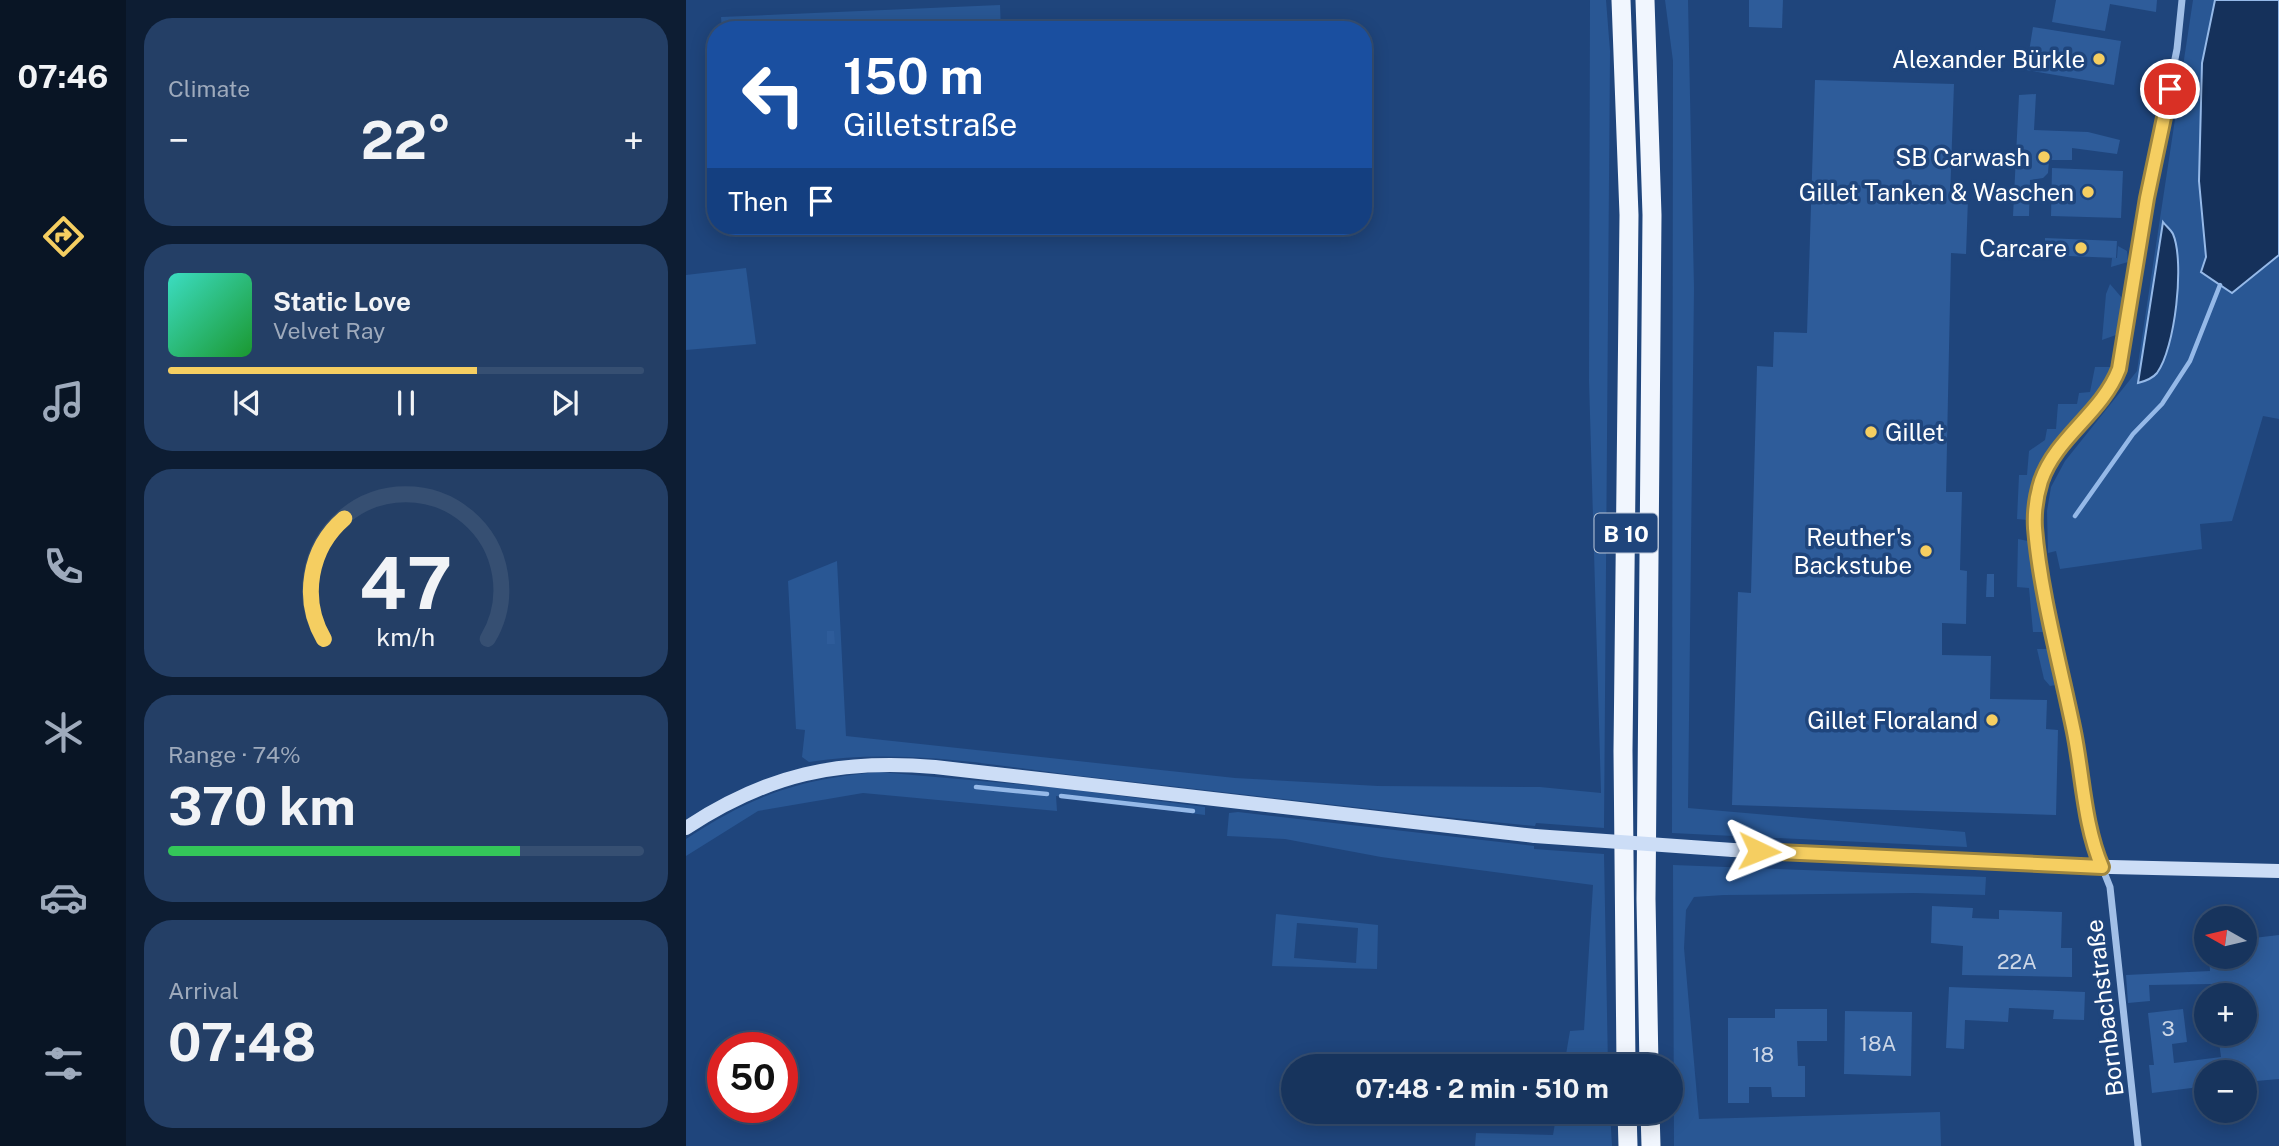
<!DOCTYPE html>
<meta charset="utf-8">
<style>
:root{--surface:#17345d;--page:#243f66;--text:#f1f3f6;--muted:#9eaabc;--line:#364f72;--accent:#f5ce61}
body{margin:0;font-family:"Public Sans",sans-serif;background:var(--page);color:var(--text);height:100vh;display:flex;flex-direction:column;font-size:26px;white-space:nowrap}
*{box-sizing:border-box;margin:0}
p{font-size:23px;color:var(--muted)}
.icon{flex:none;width:38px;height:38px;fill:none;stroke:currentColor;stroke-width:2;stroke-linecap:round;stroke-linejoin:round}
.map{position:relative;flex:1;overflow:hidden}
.drawer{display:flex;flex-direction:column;gap:18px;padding:18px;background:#0d1d33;width:560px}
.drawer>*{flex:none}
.banner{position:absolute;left:21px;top:21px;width:665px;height:214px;border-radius:28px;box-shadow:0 4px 18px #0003,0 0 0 2px var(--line);background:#1a4fa0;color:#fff;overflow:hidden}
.needle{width:46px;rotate:278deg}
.fabs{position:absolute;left:1508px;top:906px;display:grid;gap:14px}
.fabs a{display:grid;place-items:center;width:63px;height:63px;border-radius:50%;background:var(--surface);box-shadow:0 4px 18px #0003,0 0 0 2px var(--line);font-size:35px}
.speed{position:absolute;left:21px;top:1032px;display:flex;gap:14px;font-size:35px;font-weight:700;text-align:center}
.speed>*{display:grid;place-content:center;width:91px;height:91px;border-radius:50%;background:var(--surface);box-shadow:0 4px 18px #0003,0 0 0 2px var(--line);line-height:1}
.speed .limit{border:10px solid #d22;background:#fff;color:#111}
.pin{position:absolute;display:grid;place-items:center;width:60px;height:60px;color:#fff;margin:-30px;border:4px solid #fff;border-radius:50%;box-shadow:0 2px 7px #0007}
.me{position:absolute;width:77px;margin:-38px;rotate:92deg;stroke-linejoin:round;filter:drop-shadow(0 0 5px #0008)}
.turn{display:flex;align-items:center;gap:24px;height:147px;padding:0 21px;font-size:32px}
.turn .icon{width:91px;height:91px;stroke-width:2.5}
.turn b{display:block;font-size:49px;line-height:60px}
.then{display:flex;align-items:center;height:66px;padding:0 21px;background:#0003;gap:14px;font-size:26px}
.big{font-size:52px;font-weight:700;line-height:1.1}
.drawer .card{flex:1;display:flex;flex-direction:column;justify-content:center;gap:10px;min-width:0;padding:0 24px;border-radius:28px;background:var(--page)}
.drawer .dial{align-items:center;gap:0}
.dial svg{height:182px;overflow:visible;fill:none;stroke:var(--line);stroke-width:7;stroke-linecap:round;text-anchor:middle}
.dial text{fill:var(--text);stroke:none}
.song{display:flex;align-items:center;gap:21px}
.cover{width:84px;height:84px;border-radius:10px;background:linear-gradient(135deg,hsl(170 70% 55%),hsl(130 70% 35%))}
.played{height:7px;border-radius:4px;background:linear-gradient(90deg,var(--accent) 65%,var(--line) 65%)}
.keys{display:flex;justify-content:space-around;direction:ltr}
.heat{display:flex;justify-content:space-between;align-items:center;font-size:38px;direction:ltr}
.charge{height:10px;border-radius:5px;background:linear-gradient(90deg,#34c759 74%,var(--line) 0)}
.trip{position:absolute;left:595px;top:1054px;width:402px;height:70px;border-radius:35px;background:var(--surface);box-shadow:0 4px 18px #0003,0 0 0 2px var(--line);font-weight:700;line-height:70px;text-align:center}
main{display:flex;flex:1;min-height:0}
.menu{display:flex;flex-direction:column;width:126px;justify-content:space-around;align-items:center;background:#091525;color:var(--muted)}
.menu .icon{width:49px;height:49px}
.menu .active{color:var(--accent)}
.menu b{font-size:32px;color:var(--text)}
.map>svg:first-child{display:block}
.green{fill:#295794;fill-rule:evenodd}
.water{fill:#15315b;stroke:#95b9e8;stroke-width:2}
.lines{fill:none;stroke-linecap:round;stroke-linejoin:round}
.stream{stroke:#95b9e8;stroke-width:4.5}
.building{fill:#2e5c9a}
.minor{stroke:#a1bfe7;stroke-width:7}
.secondary{stroke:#ccddf6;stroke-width:14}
.trunk{stroke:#f1f6fe;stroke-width:19}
.secondary-bridge{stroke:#ccddf6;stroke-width:14}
.route-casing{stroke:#9f863f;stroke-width:18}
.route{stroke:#f5ce61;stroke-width:12}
.poi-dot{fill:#f5ce61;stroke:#1f457c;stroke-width:2.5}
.labels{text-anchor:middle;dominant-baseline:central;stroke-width:7;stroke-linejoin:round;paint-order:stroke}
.number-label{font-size:21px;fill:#cbd6e6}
.shield{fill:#1f457c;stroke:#bcc7d8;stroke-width:2}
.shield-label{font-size:23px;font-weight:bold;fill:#fff}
.poi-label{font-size:24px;fill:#fff;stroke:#1f457c;text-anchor:end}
.street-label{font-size:24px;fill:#fff;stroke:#1f457c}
</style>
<main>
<nav class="menu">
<b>07:46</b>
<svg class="icon active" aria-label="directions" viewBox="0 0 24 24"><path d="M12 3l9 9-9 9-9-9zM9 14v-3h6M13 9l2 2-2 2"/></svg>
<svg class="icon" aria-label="music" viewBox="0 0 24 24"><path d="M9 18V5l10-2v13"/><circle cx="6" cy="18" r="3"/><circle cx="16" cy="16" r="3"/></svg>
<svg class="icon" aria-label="phone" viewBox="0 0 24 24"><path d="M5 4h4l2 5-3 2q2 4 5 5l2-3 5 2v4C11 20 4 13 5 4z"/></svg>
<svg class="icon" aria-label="climate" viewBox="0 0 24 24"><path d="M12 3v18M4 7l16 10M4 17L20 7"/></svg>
<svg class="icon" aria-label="car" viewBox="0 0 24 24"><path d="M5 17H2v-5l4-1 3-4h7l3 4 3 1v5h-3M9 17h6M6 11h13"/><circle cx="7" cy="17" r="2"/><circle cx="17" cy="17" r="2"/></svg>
<svg class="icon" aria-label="filters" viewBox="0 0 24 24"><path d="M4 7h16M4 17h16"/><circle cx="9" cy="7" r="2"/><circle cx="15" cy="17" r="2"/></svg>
</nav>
<section class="drawer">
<div class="card"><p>Climate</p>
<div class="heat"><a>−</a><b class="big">22°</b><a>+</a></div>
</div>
<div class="card">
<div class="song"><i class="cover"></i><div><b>Static Love</b><p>Velvet Ray</p></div></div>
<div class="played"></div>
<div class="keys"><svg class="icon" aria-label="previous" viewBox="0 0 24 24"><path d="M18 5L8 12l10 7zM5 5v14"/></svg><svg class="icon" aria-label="pause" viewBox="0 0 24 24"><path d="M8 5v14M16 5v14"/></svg><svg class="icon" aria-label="next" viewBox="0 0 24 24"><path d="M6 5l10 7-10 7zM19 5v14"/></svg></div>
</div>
<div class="card dial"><svg viewBox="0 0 100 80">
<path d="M14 69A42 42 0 1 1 86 69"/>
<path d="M14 69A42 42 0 0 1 23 16" stroke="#f5ce61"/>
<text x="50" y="56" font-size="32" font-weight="700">47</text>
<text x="50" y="72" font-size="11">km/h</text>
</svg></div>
<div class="card"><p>Range · 74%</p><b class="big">370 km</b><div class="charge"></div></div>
<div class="card"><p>Arrival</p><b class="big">07:48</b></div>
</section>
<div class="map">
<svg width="1593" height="1146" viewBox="0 0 1593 1146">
<rect width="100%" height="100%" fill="#1f457c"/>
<!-- green -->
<g class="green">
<path d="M904 0H920L924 51 918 828 850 823 849 826C703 812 558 794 413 778 316 767 220 747 123 762L116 757 119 730 110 729 102 581 151 561 160 736 549 778 692 786 854 787 915 793 903 380Z"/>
<polygon points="979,0 1002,0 1008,288 1002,808 1279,832 1281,847 986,833 987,61"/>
<polygon points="1507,0 1593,0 1593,419 1577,416 1546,521 1514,524 1516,549 1374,569 1370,551 1362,553 1361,511 1365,487 1379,461 1451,371"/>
<polygon points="314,5 315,30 36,30 35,17"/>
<polygon points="1432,246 1441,251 1442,262 1425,267 1426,258 1431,258"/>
<polygon points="60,268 70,344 0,350 0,275"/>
<polygon points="1424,284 1436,298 1430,335 1416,340 1420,294"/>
<path d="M1409 367H1425C1401 429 1343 442 1341 520L1331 519 1333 475H1341L1343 451 1359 440 1361 429H1370L1372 404H1391L1393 393 1404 392Z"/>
<polygon points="1332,539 1342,541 1358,632 1347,632 1343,588 1331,587"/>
<polygon points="1351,649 1362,649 1370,685 1364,686 1358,679"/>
<path d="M193 772 375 788 519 807V815L370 796 371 811 177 793 72 811 0 856V839C67 795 113 779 193 772Z"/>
<polygon points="552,812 848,846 848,849 918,854 922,1066 878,1066 884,1031 898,1030 907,885 695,857 599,839 541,836 543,813"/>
<polygon points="987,865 1300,877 1299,895 1229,893 1038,895 1008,897 1000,910 998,948 1013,1119 1254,1112 1255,1146 988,1146"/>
<path d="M590 914 692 925 691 969 586 966ZM611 923 672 928 670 963 608 958Z"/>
<polygon points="871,1111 924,1111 926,1146 789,1146 790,1133 867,1135"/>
</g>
<!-- water -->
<g class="water">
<polygon points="1529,0 1593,0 1593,255 1546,293 1515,272 1520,257 1513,181 1516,63"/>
<path d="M1477 222C1480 226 1485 230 1487 234 1499 262 1489 349 1471 373 1466 379 1460 381 1452 383Z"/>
</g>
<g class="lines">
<!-- stream -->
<g class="stream">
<polyline points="1389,516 1447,434 1476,404 1504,361 1534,285"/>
<polyline points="290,787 361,794"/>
<polyline points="375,796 507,811"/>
</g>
</g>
<!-- building -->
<g class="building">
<polygon points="1063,0 1097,0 1096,28 1063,27"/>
<polygon points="1370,0 1471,0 1470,12 1424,4 1419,31 1366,22"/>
<polygon points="1347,27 1435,41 1428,85 1340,70"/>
<polygon points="1129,80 1268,84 1264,197 1282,198 1280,254 1265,253 1260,492 1276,492 1274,570 1281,571 1280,624 1256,623 1256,655 1305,656 1304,699 1361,700 1360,729 1372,730 1370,815 1046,805 1052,592 1065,593 1071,366 1087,367 1088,332 1121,333"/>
<polygon points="1350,94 1348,130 1402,132 1434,140 1431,154 1386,148 1386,160 1363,160 1362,173 1357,178 1344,180 1343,216 1327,216 1333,95"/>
<polygon points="1366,168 1437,171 1435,218 1365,216"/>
<polygon points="1359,238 1431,241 1430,258 1359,255"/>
<polygon points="1301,574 1308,574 1308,597 1300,597"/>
<polygon points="141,631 148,631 149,644 141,644"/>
<polygon points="1246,906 1287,908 1286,918 1313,919 1313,910 1376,912 1375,948 1386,948 1386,977 1276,975 1277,946 1245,943"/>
<polygon points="1593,935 1593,1079 1559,1082 1559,1073 1521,1073 1521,1086 1466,1093 1463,1065 1468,1065 1462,1013 1497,1009 1501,1042 1486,1044 1488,1063 1535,1057 1532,1034 1559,1034 1559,996 1528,996 1526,984 1463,985 1464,1001 1442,1003 1440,975 1524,971 1523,957 1559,957 1559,939"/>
<polygon points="1263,987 1399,992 1398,1020 1367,1019 1368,1010 1323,1008 1322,1022 1279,1020 1278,1049 1260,1048"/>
<polygon points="1089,1009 1141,1009 1141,1041 1111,1041 1112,1066 1119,1066 1119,1097 1086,1097 1085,1087 1063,1087 1063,1103 1042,1103 1042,1018 1089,1018"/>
<polygon points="1159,1011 1226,1012 1225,1076 1158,1074"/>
</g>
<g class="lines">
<!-- minor -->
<polyline class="minor" points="1452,1146 1424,887 1410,852 1403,822 1353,558 1349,511 1354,484 1366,459 1419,397 1433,369 1461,198 1491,49 1496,0"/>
<!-- secondary -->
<g class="secondary">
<path d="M0 828C82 774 152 759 249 767L849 836"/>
<polyline points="1047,850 1383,866 1593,871"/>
</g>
<!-- trunk -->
<g class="trunk">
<polyline points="935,0 943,215 937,751 940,1066"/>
<polyline points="959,0 966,215 960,899 963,1066"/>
<polyline points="941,1111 942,1146"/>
<polyline points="964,1111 965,1146"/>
</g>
<!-- secondary-bridge -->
<polyline class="secondary-bridge" points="849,836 1047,850"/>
</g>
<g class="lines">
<defs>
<path id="route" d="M1073 851 1416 867C1398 825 1397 777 1388 732 1375 668 1354 592 1349 528 1348 512 1350 497 1355 481 1370 437 1416 413 1433 369L1461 198 1484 89"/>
</defs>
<!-- route casing -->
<use href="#route" class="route-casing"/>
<!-- route -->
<use href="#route" class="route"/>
</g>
<!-- markers -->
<g class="poi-dot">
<circle cx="1413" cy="59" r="7"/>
<circle cx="1358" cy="157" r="7"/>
<circle cx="1402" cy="192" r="7"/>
<circle cx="1395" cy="248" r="7"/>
<circle cx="1185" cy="432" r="7"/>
<circle cx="1240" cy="551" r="7"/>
<circle cx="1306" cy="720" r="7"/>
</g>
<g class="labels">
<!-- number labels -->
<g class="number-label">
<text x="1331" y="961">22A</text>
<text x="1482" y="1028">3</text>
<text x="1192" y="1043">18A</text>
<text x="1077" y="1054">18</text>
</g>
<!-- shield labels -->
<rect class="shield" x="908.5" y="513.5" width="63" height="39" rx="5"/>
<g class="shield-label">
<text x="940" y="533">B 10</text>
</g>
<!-- poi labels -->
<g class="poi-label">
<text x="1399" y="59">Alexander Bürkle</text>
<text x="1344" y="157">SB Carwash</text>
<text x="1388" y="192">Gillet Tanken &amp; Waschen</text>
<text x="1381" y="248">Carcare</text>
<text x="1199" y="432" text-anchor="start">Gillet</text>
<text x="1226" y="537">Reuther's<tspan x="1226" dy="28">Backstube</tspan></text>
<text x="1292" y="720">Gillet Floraland</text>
</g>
<!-- street labels -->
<g class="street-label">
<text transform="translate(1418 1008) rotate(-97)">Bornbachstraße</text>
</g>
</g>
</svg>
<div class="fabs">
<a><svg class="needle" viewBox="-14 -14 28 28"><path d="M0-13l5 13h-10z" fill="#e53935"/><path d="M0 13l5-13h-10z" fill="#9eaabc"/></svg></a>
<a>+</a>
<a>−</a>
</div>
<div class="speed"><div class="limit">50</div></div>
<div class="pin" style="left:1484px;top:89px;background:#d93025"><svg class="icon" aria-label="arrive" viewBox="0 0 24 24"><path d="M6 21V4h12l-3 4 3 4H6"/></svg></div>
<svg class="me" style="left:1073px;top:851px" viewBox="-20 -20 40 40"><path d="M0-17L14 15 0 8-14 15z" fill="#f5ce61" stroke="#fff" stroke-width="4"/></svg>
<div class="trip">07:48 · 2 min · 510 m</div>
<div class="banner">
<div class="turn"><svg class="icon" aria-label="left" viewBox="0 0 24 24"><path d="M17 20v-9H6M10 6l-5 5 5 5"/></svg><div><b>150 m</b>Gilletstraße</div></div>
<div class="then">Then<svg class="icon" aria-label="arrive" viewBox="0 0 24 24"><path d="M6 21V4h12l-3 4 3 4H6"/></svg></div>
</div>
</div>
</main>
